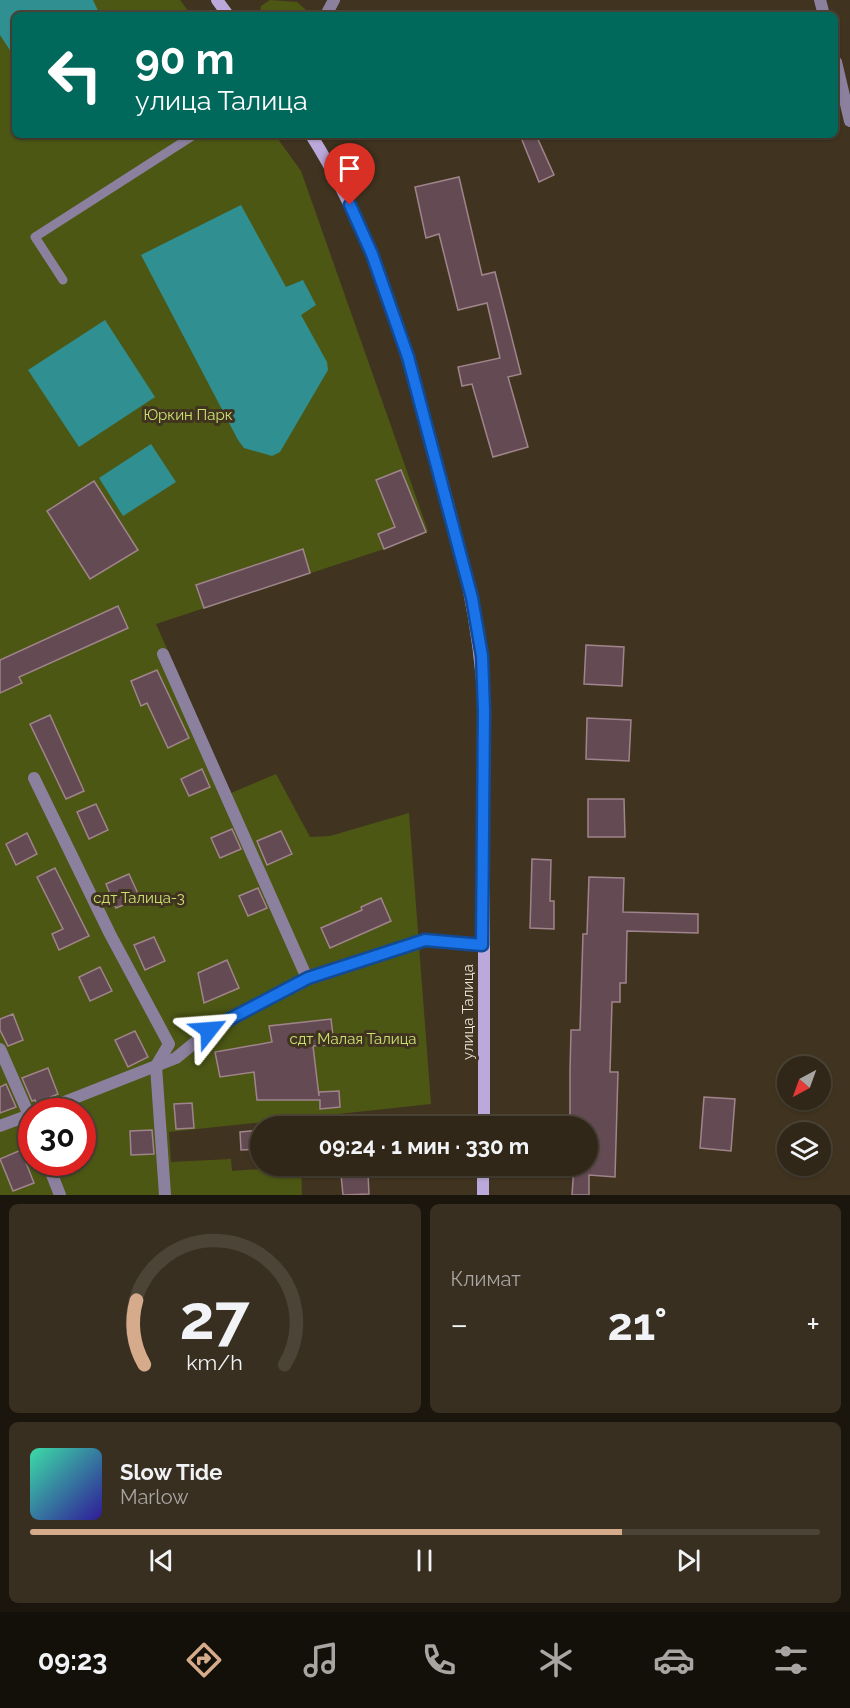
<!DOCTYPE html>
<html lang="ru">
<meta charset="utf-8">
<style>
:root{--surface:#302718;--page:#382f21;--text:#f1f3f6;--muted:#a8a5a2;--line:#4b4437;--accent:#d6ab8b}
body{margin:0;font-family:Raleway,sans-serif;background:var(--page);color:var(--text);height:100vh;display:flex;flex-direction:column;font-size:22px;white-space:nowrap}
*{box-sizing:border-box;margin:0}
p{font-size:20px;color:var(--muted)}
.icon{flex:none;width:33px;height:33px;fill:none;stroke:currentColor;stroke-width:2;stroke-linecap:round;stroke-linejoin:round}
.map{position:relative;height:1195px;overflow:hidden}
.drawer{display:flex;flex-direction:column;gap:9px;padding:9px;background:#1a150d;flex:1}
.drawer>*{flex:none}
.guide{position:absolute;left:12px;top:12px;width:826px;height:126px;border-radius:9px;box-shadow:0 2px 4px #0004,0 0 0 2px var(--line);background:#00695c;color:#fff;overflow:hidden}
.needle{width:39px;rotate:221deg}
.controls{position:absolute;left:777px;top:1056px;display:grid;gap:12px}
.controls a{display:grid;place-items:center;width:54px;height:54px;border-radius:50%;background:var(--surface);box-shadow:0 2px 4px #0004,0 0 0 2px var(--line);font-size:30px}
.speed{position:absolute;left:18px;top:1098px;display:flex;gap:12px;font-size:30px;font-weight:700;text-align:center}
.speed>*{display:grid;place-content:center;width:78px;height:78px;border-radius:50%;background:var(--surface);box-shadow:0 2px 4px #0004,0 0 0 2px var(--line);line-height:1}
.speed .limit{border:9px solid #d22;background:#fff;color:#111}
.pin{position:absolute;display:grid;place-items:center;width:51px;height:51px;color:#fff;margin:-62px -26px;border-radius:50% 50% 50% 0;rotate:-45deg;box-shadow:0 0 6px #0007}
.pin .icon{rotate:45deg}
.me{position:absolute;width:66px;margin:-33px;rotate:62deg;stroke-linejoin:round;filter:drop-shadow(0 0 4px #0008)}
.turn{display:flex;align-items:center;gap:21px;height:126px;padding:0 24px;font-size:27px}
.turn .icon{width:78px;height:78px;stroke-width:2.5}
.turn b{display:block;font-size:42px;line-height:51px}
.big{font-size:45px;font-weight:700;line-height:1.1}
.drawer .widget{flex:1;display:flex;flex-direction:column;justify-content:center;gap:9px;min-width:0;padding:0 21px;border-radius:9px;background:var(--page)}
.drawer .dial{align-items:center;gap:0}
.dial svg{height:156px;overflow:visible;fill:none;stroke:var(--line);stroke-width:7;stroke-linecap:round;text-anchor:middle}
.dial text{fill:var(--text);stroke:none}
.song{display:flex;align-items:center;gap:18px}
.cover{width:72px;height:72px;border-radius:9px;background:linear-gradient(135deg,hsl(160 70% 55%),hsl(250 70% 35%))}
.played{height:6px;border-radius:3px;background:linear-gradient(90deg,var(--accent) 75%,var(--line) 75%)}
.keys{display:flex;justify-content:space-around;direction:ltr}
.heat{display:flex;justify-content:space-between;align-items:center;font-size:33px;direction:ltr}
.drawer .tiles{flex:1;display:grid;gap:9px;grid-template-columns:1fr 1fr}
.widget:last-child{grid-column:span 2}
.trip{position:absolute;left:250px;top:1116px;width:348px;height:60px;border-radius:30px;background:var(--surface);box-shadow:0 2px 4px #0004,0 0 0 2px var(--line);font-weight:700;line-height:60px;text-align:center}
.tab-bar{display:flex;height:96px;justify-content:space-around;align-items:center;background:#13100a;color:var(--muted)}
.tab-bar .icon{width:42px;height:42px}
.tab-bar .active{color:var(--accent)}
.tab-bar b{font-size:27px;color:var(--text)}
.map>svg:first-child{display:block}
.green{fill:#4d5714;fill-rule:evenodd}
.water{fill:#308f91}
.building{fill:#644b53;stroke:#a0848c;stroke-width:1.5}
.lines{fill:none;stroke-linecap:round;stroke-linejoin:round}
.lane{stroke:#8c809f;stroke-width:9}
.street{stroke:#8c809f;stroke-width:12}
.secondary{stroke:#bca9db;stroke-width:12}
.route-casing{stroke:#114b97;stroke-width:15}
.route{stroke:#1a73e8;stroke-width:10}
.labels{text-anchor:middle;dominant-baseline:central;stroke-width:6;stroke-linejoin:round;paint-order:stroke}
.park-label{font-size:15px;fill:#cce072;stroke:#403420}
.street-label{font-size:15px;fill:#ede5d9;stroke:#403420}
</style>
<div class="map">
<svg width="850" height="1195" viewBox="0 0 850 1195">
<rect width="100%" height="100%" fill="#403420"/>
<!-- green -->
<g class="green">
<path d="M0 0H180L191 15H15V135H275L301 171 428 531 384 549 156 624 231 793 276 774 310 837 330 836 409 813 431 1104 169 1132 171 1162 231 1159 232 1171 301 1166 302 1195H0ZM32 1112H82V1162H32Z"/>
<polygon points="270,0 297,2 306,10 304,15 260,15 261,6"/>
</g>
<!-- water -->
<g class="water">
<polygon points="0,0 93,0 100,15 15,15 15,58 0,35"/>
<polygon points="241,205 286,287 303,280 316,305 301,315 327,362 328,370 280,452 272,456 244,448 238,440 141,255"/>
<polygon points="105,320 155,397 79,447 28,370"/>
<polygon points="151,444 176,482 123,516 99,478"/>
</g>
<!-- building -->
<g class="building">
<polygon points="520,135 536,135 554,175 539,182"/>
<polygon points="459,177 482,275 495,272 521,374 508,377 528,447 493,457 472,384 462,386 458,367 500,358 487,303 458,310 439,234 426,238 415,187"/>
<polygon points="401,470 426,532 384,549 378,534 395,527 376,480"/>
<polygon points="94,481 138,550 90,579 47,511"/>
<polygon points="303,549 310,573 204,608 196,585"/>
<polygon points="118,606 128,628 19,677 22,683 0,693 0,660"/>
<polygon points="586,645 624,647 622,686 584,684"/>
<polygon points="157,670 189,738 168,748 147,703 141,706 131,681"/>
<polygon points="50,715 84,791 66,799 30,724"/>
<polygon points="587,718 631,720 629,761 586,759"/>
<polygon points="202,769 210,787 189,796 181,779"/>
<polygon points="588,799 624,799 625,837 588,837"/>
<polygon points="96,804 108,830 89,839 77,812"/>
<polygon points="232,829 241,849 220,858 211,838"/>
<polygon points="281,831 292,854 267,865 257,841"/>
<polygon points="27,833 37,854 16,865 6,844"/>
<polygon points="532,859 551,860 550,901 554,901 554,929 530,928"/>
<polygon points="55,868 89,936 59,950 52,934 63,929 37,877"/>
<polygon points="129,874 140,898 116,908 106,884"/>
<polygon points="589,877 624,878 623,912 698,914 698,933 627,931 626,983 620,983 620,1002 612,1002 610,1072 618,1072 615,1177 589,1175 589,1195 572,1195 574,1166 588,1166 588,1126 570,1126 570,1071 571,1030 580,1030 583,934 587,934"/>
<polygon points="258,888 267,908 248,916 239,896"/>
<polygon points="381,898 391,921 330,948 321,928 362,910 361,907"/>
<polygon points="154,937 165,961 145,970 134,945"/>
<polygon points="227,960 239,988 204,1003 198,973"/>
<polygon points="100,967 112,991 90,1001 79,977"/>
<polygon points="13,1014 23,1040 8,1046 0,1030 0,1019"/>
<polygon points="331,1019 334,1044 313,1046 319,1096 319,1092 339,1091 340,1107 320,1109 320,1100 257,1100 254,1072 220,1077 215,1052 272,1042 269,1026"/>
<polygon points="135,1031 148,1057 128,1067 115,1040"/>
<polygon points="48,1068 58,1094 36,1103 35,1100 32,1101 22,1078"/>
<polygon points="6,1084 16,1107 0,1113 0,1087"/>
<polygon points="704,1097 735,1099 731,1151 700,1148"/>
<polygon points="192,1103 194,1128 176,1129 174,1104"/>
<polygon points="152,1130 154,1154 131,1155 130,1131"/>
<polygon points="261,1130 261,1149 241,1150 240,1132"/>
<polygon points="21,1150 34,1183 13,1191 0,1159"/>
<polygon points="345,1166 363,1166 363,1173 368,1173 369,1194 343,1195 341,1175 346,1175"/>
</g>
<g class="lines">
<!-- lane -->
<polyline class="lane" points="63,280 35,237 194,135"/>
<!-- street -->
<g class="street">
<polyline points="820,0 824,15"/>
<polyline points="326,15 334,0"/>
<polyline points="836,62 850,121"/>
<polyline points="163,654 307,978"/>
<polyline points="34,778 110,934 169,1044 156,1066 165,1195"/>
<polyline points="0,1049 32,1122"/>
<polyline points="39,1112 176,1058 209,1031 307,978 425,940 482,945"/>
<polyline points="0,1126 32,1114"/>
<polyline points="47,1162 60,1195"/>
</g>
<!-- secondary -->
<g class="secondary">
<polyline points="217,0 228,15"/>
<path d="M311 135C372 231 403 339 433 448 458 540 480 615 484 711V1126"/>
<polyline points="483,1195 483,1166"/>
</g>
</g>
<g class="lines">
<defs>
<polyline id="route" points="209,1030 308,978 425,940 482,945 484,711 482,656 472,598 408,357 372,254 350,205"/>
</defs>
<!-- route casing -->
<use href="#route" class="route-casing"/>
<!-- route -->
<use href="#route" class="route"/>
</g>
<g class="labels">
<!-- park labels -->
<g class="park-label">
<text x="188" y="415">Юркин Парк</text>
<text x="139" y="898">сдт Талица-3</text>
<text x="353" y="1039">сдт Малая Талица</text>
</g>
<!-- street labels -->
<g class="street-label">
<text transform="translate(468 1012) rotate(-90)">улица Талица</text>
</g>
</g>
</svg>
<div class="controls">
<a><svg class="needle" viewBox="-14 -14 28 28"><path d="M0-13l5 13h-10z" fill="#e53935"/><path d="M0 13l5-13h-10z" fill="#a8a5a2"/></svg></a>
<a><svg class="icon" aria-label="layers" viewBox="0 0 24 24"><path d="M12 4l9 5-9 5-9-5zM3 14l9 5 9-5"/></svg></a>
</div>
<div class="speed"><div class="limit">30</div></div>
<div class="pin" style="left:350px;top:205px;background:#d93025"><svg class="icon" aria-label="arrive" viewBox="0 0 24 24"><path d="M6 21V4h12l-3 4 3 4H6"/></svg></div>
<svg class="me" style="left:209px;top:1030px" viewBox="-20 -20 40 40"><path d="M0-17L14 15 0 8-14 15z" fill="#1a73e8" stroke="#fff" stroke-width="4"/></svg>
<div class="trip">09:24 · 1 мин · 330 m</div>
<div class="guide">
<div class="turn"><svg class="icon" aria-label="left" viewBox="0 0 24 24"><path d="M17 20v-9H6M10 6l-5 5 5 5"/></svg><div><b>90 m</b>улица Талица</div></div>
</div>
</div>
<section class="drawer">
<div class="tiles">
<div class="widget dial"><svg viewBox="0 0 100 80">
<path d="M14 69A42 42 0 1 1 86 69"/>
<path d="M14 69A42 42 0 0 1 10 36" stroke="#d6ab8b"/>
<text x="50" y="56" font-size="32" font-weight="700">27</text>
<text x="50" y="72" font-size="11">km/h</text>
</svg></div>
<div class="widget"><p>Климат</p>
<div class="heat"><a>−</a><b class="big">21°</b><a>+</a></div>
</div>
<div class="widget">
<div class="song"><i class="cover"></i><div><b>Slow Tide</b><p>Marlow</p></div></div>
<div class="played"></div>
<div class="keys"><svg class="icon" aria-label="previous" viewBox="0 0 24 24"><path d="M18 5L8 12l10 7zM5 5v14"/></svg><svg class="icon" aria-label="pause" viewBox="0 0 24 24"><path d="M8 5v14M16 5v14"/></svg><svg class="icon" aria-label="next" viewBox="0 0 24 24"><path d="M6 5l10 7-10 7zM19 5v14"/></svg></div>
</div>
</div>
</section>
<nav class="tab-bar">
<b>09:23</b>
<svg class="icon active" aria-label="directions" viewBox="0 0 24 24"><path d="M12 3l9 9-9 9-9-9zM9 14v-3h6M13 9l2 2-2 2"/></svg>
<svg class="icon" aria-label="music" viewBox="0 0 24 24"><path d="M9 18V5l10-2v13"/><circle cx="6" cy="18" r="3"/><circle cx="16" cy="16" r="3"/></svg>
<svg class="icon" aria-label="phone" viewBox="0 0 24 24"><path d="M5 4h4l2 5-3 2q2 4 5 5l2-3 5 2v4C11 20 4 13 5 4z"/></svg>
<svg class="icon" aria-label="climate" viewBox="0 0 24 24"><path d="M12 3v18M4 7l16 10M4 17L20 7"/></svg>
<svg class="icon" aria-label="car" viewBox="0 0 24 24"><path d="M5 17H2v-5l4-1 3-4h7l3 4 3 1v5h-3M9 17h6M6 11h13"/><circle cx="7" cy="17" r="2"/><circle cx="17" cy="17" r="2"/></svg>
<svg class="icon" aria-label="filters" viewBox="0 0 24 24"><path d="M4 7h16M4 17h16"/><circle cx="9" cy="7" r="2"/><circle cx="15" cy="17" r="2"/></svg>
</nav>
